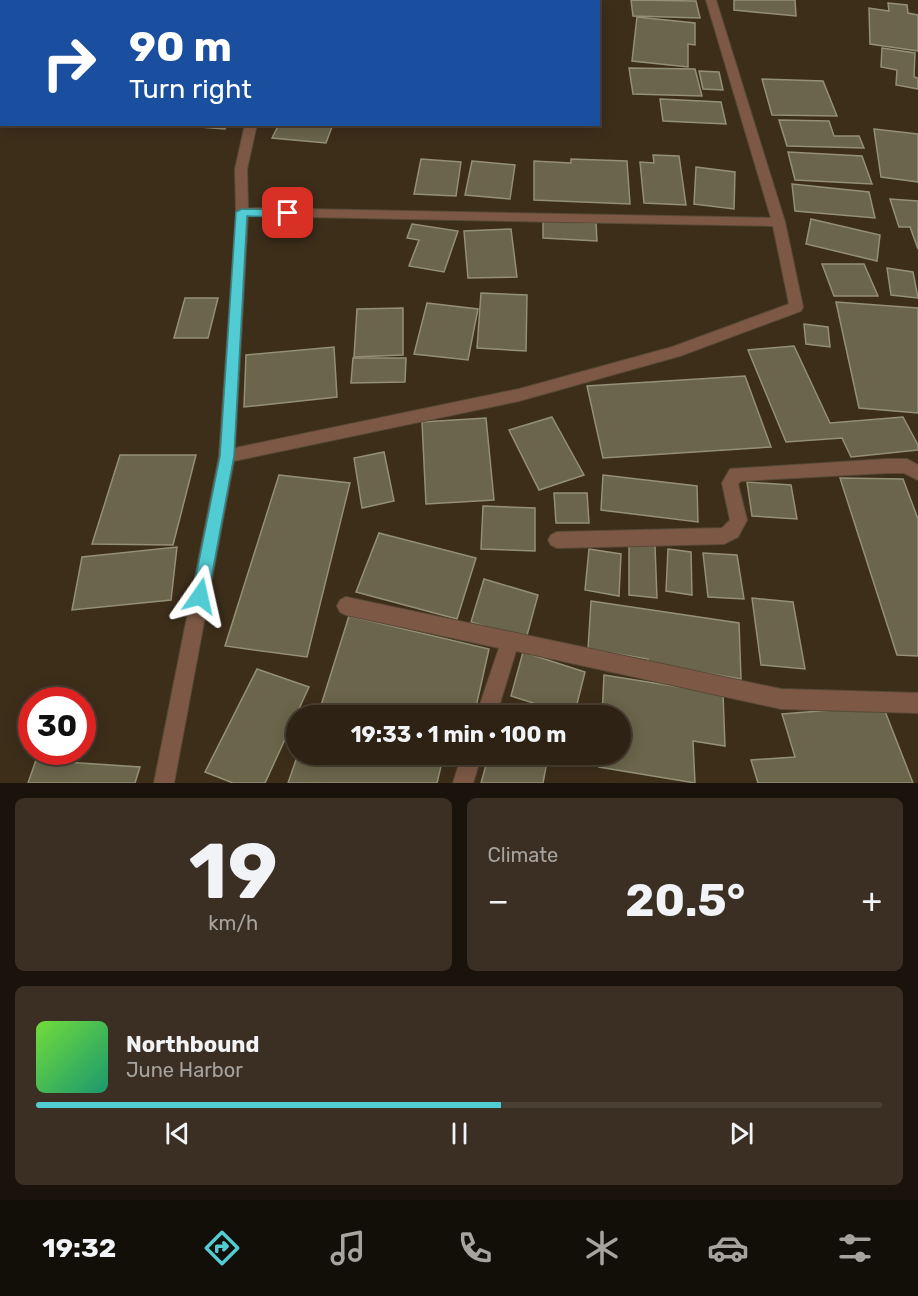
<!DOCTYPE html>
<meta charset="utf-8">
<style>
:root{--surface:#2e2214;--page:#3a2f22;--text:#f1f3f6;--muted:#a7a4a0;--line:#493f34;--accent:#51ccd3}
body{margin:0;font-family:Rubik,sans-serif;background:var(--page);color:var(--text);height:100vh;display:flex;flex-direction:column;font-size:22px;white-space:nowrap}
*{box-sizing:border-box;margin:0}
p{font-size:20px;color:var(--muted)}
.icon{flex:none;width:33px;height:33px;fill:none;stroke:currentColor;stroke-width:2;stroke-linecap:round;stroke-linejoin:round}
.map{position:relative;height:783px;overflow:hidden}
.details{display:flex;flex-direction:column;gap:15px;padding:15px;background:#19130b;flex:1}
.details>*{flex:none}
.banner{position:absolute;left:0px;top:0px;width:600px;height:126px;box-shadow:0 3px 15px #0003,0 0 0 2px var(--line);background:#1a4fa0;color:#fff;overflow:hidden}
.speed{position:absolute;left:18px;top:687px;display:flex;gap:12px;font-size:30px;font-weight:700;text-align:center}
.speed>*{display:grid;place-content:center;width:78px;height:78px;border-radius:50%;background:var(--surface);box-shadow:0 3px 15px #0003,0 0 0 2px var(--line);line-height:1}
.speed .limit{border:9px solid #d22;background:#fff;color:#111}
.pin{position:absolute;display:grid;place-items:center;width:51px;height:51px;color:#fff;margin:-26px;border-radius:12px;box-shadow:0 3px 9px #0006}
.me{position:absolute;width:66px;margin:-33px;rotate:11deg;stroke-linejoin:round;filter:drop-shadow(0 0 4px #0008)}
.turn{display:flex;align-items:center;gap:21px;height:126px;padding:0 30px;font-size:27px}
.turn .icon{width:78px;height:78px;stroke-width:2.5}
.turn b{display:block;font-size:42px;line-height:51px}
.big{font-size:45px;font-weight:700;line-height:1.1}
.details .widget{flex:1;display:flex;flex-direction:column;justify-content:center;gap:9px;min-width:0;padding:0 21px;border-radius:9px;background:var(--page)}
.details .dial{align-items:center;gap:0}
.dial b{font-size:78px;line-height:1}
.song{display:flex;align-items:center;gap:18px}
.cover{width:72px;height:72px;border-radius:9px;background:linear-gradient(135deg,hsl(100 70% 55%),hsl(160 70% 35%))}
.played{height:6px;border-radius:3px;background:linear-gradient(90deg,var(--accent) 55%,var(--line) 55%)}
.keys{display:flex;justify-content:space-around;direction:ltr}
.heat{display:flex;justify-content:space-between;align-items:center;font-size:33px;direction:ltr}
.details .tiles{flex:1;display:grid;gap:15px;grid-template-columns:1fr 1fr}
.widget:last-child{grid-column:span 2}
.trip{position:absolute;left:286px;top:705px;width:345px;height:60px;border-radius:30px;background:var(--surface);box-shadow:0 3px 15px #0003,0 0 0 2px var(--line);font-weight:700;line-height:60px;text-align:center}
.dock{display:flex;height:96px;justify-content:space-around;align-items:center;background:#120e08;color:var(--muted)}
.dock .icon{width:42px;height:42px}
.dock .on{color:var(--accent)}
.dock b{font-size:27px;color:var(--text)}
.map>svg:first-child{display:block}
.building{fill:#6a654b;stroke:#949075;stroke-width:1.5}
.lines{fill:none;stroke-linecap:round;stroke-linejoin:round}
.street-casing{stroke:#584a37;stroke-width:2}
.street{fill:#7d5945;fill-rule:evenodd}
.route{fill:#51ccd3;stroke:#358589;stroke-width:1.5}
</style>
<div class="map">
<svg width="918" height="783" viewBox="0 0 918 783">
<rect width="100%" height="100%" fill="#3d2e1a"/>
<!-- building -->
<g class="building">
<polygon points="631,0 696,1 700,18 633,16"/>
<polygon points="734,0 795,0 796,16 734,10"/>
<polygon points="888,3 907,5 908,13 918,15 918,51 870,44 869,8 889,11"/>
<polygon points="637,17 695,23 695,45 688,44 688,67 632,61"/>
<polygon points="882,48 915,53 914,77 918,78 918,89 896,85 897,70 881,67"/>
<polygon points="629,68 695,69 702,96 633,94"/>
<polygon points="699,71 719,72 723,90 703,89"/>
<polygon points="762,79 823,81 837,116 772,115"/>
<polygon points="660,99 721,102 726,124 663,121"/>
<polygon points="779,120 829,121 834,136 859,136 864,148 787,146"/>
<polygon points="161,124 227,124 225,129"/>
<polygon points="279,124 333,124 326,143 272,138"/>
<polygon points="874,129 918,134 918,182 881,177"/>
<polygon points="788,152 862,156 872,184 795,180"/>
<polygon points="653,155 679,156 686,205 644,203 640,162 654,163"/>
<polygon points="421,159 461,162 456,196 414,194"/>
<polygon points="571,159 627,161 630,204 534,200 534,161 571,163"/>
<polygon points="472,161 515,165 510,199 465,195"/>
<polygon points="696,167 735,172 734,209 694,204"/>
<polygon points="792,184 869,192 875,218 795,211"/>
<polygon points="890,199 918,201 918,249 910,227 899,227"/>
<polygon points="811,219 880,235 877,261 806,244"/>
<polygon points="543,221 596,223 597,241 543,238"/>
<polygon points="412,224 458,231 444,272 409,266 419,240 407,238"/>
<polygon points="511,229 517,277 468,278 464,231"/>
<polygon points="822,264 864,264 878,296 834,296"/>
<polygon points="887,268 913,272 918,298 891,295"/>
<polygon points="481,293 527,295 526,351 477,348"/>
<polygon points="185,298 218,298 208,338 174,338"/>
<polygon points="836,302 918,308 918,413 859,408"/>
<polygon points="427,303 478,309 468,360 414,354"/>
<polygon points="403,308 403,355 354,357 357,309"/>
<polygon points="804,324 828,327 830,347 806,344"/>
<polygon points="794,346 830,423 903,417 918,445 918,450 851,457 842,438 786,442 748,350"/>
<polygon points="334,347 337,397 244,407 246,355"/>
<polygon points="353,358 406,358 405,382 351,383"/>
<polygon points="745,376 771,447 603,458 587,386"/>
<polygon points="552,417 584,475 539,490 509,430"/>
<polygon points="486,418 494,500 426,504 422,422"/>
<polygon points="384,452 394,501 362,508 354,458"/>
<polygon points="120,455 196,455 173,545 92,544"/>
<polygon points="279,475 350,483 307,657 225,646"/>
<polygon points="603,475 697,486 698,522 601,510"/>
<polygon points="840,478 903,479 918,519 918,656 897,655"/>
<polygon points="747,482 791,485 797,519 752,516"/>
<polygon points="554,493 587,493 589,523 556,523"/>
<polygon points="483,506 535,508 535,551 481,549"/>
<polygon points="379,533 476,558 457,619 356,592"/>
<polygon points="629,543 655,546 657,598 629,595"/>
<polygon points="177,547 171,600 72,610 82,557"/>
<polygon points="589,549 621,554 619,596 585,590"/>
<polygon points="668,549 691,552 692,595 666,591"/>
<polygon points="703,553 737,555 744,599 708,597"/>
<polygon points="484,579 538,595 526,639 471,622"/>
<polygon points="752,598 793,602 805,669 761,665"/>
<polygon points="591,601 739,623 741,679 647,663 648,659 588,649"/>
<polygon points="349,616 489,649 474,716 311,716 312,713 318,715"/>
<polygon points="523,652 585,672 574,716 511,696"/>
<polygon points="257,669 309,687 265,783 233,783 205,772"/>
<polygon points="604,675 723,694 725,746 693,741 695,783 599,767 599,754 621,754 621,716 602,716"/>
<polygon points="883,706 913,783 758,783 751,760 795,757 782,714"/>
<polygon points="298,754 444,754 437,783 288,783"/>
<polygon points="489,754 548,756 543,783 481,783"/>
<polygon points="36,760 140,767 135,783 28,783"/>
</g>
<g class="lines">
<defs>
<g id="street">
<rect x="270" y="0" width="10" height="2"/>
<path d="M706 0H716L785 222 803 307 801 311 680 356 519 401 234 461 174 783H154L219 456 236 212 235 169 245 124H257L247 169 248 208 771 218ZM248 216 773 226 789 304 672 347 519 389 235 448Z"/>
<polygon points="887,459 907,459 918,465 918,480 904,473 887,473 741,481 738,484 747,520 738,537 724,544 557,548 551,545 548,540 551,535 557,532 722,528 730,520 722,483 730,469"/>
<polygon points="346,597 781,689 918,693 918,713 781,709 516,651 496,716 476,716 499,648 346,615 340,612 337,606 340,600"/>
<polygon points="462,754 482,754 473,783 453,783"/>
</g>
</defs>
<!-- street casing -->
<use href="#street" class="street-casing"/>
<!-- street -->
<use href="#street" class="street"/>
</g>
<!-- route -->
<polygon class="route" points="242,209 288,210 294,213 288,217 247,216 234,456 208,596 205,602 200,604 194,602 192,596 220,456 236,212"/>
</svg>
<div class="speed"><div class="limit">30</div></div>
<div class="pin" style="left:288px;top:213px;background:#d93025"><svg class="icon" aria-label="arrive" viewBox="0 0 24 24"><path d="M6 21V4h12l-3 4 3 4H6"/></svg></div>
<svg class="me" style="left:200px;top:596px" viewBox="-20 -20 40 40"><path d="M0-17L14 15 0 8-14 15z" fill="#51ccd3" stroke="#fff" stroke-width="4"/></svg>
<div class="trip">19:33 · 1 min · 100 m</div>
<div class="banner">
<div class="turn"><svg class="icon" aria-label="right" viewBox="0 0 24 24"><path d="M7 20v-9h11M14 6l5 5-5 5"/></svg><div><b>90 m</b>Turn right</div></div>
</div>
</div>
<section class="details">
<div class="tiles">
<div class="widget dial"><b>19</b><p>km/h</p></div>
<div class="widget"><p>Climate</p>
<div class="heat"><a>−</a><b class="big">20.5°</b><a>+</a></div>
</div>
<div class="widget">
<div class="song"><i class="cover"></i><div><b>Northbound</b><p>June Harbor</p></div></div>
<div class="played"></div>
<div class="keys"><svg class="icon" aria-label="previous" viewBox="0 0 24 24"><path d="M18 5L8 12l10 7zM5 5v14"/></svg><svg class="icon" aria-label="pause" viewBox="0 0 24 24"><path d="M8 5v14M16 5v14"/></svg><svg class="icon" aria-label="next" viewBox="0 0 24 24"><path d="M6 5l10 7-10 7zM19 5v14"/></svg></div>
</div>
</div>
</section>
<nav class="dock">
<b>19:32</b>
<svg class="icon on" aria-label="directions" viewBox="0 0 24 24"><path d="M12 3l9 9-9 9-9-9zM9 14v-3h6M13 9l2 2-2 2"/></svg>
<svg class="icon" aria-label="music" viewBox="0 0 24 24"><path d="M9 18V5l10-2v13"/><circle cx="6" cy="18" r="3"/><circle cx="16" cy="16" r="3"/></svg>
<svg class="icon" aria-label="phone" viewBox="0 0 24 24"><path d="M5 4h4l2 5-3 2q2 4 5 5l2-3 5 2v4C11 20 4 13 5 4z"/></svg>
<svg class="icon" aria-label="climate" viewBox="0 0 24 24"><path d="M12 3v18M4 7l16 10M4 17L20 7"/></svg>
<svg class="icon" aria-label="car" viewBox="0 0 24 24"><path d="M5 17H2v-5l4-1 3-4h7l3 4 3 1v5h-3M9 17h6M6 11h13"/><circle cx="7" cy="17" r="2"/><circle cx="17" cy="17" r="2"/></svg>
<svg class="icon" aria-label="filters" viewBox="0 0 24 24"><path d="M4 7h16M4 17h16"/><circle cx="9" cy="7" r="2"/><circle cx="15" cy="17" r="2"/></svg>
</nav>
